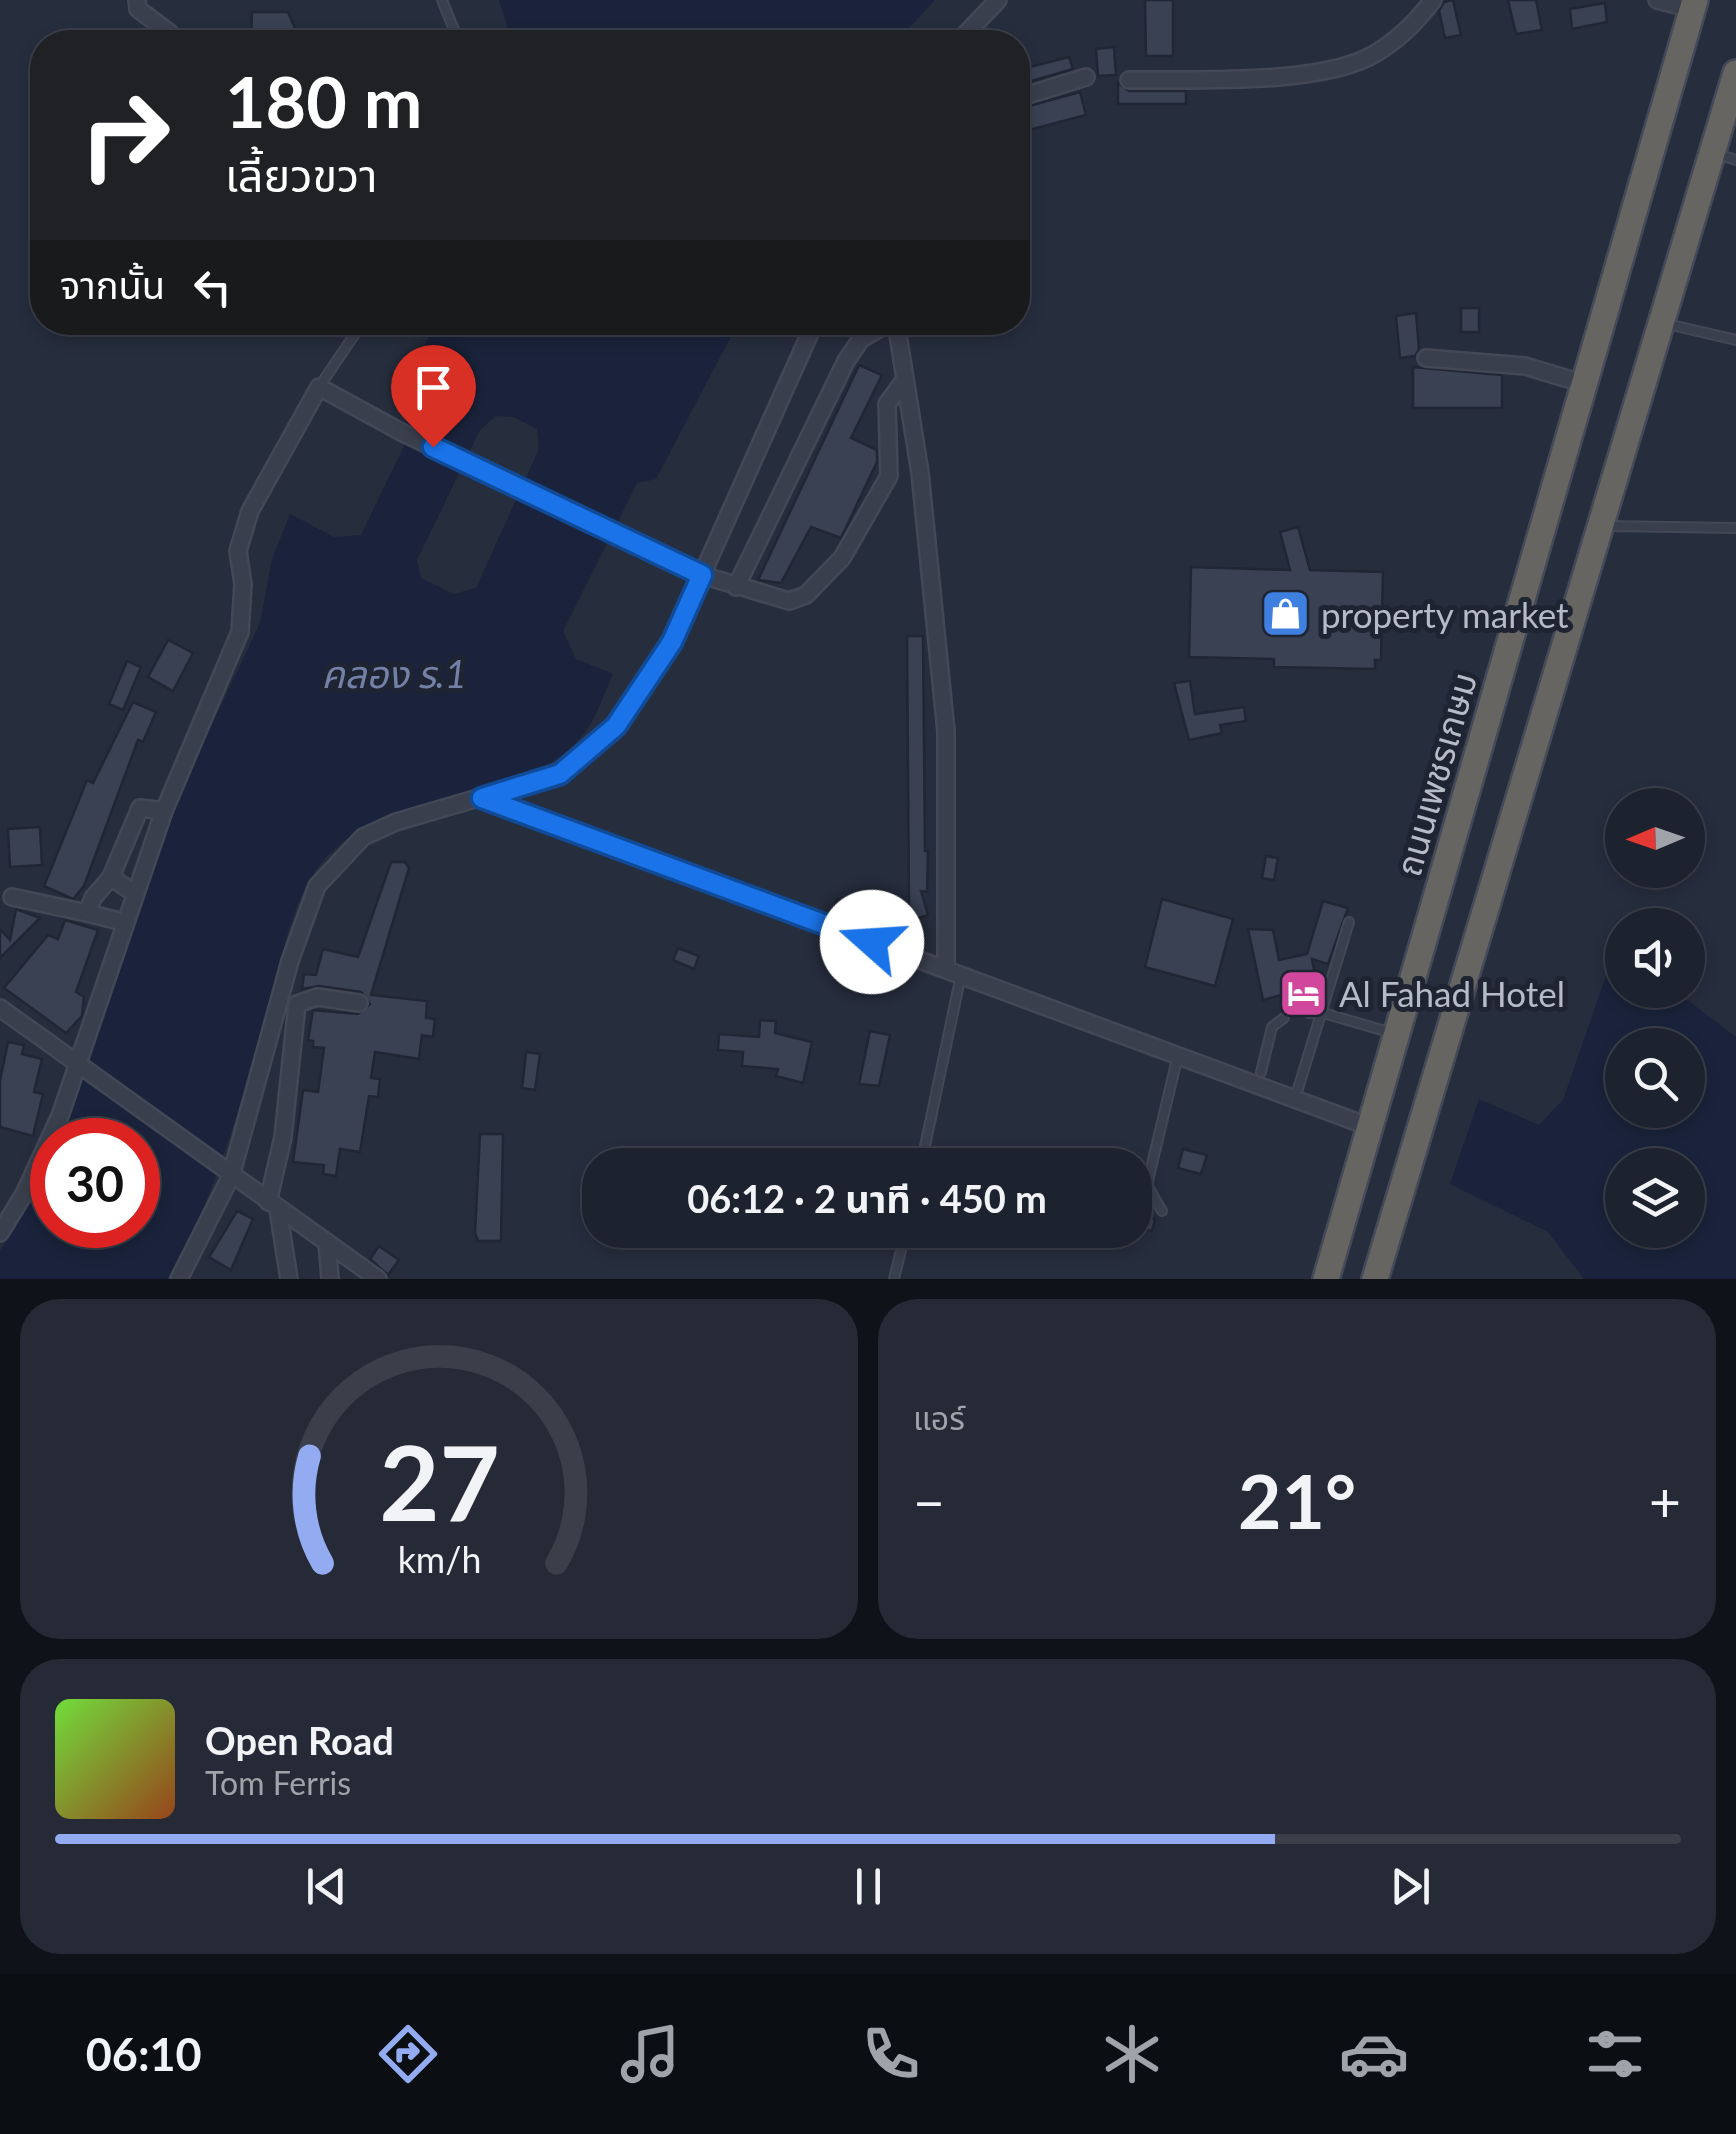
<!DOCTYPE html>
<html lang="th">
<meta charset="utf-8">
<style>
:root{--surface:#1c222e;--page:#252a36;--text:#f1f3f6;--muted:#a0a4aa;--line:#3a3f4a;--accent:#93abf1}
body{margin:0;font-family:Lato,"Noto Sans Thai",sans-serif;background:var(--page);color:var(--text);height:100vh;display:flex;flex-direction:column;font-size:38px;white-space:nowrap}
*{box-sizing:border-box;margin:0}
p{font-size:32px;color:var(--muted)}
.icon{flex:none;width:55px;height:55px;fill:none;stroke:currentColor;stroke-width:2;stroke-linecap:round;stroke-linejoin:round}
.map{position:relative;height:1279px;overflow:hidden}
.side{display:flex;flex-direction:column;gap:20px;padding:20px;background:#0f1319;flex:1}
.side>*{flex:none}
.guide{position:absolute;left:30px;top:30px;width:1000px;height:305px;border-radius:40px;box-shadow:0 5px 15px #0003,0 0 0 2px var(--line);background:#202124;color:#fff;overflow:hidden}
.needle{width:65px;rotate:268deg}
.controls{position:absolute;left:1605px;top:788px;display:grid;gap:20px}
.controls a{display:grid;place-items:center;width:100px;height:100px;border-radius:50%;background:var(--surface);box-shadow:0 5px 15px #0003,0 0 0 2px var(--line);font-size:50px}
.speed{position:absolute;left:30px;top:1118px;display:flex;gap:20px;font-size:50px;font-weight:700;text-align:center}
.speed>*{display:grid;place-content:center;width:130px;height:130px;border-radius:50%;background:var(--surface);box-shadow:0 5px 15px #0003,0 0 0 2px var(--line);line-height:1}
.speed .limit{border:15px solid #d22;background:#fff;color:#111}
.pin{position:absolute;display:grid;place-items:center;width:85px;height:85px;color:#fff;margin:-102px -42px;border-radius:50% 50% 50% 0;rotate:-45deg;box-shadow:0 0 10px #0007}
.pin .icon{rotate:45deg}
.me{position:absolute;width:110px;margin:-55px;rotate:289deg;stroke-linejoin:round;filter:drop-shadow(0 0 8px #0008)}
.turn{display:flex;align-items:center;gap:35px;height:210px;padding:0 30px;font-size:45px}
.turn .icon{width:130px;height:130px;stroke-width:2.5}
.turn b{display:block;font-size:70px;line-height:85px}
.then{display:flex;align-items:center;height:95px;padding:0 30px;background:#0003;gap:20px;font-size:38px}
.big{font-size:75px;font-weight:700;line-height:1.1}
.side .widget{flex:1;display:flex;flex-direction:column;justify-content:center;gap:15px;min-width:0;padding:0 35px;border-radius:40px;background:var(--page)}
.side .dial{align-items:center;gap:0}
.dial svg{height:260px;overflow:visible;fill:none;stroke:var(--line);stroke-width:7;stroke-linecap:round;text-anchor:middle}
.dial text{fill:var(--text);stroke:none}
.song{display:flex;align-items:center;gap:30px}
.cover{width:120px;height:120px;border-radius:15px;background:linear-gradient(135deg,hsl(100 70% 55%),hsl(20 70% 35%))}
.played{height:10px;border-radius:5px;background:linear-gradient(90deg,var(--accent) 75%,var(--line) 75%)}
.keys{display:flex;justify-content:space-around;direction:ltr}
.heat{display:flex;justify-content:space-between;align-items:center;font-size:55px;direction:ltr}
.side .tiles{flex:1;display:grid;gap:20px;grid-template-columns:1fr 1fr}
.widget:last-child{grid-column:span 2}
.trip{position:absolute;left:582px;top:1148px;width:570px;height:100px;border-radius:40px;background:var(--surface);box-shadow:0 5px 15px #0003,0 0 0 2px var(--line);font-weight:700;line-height:100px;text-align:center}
.tab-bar{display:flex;height:160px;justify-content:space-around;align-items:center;background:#0b0e12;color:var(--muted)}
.tab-bar .icon{width:70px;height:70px}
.tab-bar .current{color:var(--accent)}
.tab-bar b{font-size:45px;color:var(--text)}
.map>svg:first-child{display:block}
.water{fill:#1a233b;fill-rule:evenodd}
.building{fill:#394153;stroke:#212634;stroke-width:2.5}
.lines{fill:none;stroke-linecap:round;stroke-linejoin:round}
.service-casing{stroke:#434856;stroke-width:12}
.minor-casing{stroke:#434856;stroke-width:20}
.trunk-casing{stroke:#454a58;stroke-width:30}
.service{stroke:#3a3f4d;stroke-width:8}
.minor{stroke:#3a3f4d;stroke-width:15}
.trunk{stroke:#666562;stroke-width:25}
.route-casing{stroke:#114b97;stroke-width:25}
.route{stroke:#1a73e8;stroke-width:18}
.labels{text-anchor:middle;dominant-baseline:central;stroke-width:10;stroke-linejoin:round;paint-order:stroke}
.poi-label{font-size:35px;fill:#b6bbc8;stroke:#1f2432;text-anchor:start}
.street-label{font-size:35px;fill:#b6bbc8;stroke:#1f2432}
.water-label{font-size:38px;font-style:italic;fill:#7281a5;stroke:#1f2432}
</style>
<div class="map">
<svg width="1736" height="1279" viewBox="0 0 1736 1279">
<rect width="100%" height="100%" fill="#262d3d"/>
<!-- water -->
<g class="water">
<polygon points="499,0 935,0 896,42 512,42"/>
<path d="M436 323H738L656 479 637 483 563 631 576 659 613 674C604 693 596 720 582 736 512 817 372 779 311 878 290 912 281 961 270 1000 242 1096 219 1192 168 1279H0V1251L52 1153V1225H138V1140H57L172 809 260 623 272 559 290 514 334 537 361 535 424 405 423 386 413 368ZM496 416 514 417 537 429 539 449 476 588 454 594 421 578 417 560 480 430Z"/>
<path d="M1608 970 1622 975V990L1678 993 1736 1037V1279H1584L1548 1232 1450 1184 1479 1099 1539 1125 1563 1100ZM1688 1045V1110H1622V1045ZM1688 1165V1230H1622V1165Z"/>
</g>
<!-- building -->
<g class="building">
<polygon points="1145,0 1173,0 1173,56 1146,56"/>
<polygon points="1453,0 1461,35 1445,38 1439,11 1444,2"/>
<polygon points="1508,0 1536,0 1542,30 1516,34"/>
<polygon points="1605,3 1607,22 1572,29 1570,9"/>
<polygon points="252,12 288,12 295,28 274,37 274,42 251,42"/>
<polygon points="1114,47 1116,75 1098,76 1096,49"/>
<polygon points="1069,57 1073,69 1018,85 1018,70"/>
<polygon points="1118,83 1129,91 1186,91 1186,104 1118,104"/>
<polygon points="1080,92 1086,115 1018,133 1018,109"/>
<rect x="1461" y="308" width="18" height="24"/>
<polygon points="1416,313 1419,349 1415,356 1400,358 1396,316"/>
<polygon points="859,365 882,375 851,438 877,450 877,462 841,538 811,527 781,583 758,580"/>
<polygon points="1413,367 1502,375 1502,408 1413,408"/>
<polygon points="1298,527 1310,570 1383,572 1381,660 1375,660 1375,669 1274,667 1274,659 1189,657 1191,567 1290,570 1280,532"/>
<polygon points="907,636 923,636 925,851 928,851 927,892 921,891 928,915 885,929 881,917 909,907"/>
<polygon points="168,640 193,653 173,691 148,677"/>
<polygon points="127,661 141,667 123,710 109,704"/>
<polygon points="1190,681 1195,714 1244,707 1246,721 1220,725 1222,733 1189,740 1174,683"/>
<polygon points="133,702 156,712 143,742 138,740 84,886 73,899 44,886 87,780 93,783"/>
<polygon points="40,827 42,865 10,867 8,829"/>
<polygon points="1266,856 1278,858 1274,880 1262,878"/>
<polygon points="391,862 405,862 409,868 371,995 427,1001 426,1018 435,1019 433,1037 422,1035 419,1059 375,1052 371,1078 380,1079 378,1097 369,1096 360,1152 340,1149 336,1176 323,1174 324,1165 293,1162 303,1090 318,1092 324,1048 313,1047 313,1041 308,1040 313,1010 358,1014 370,1004 361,992 319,986 302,989 304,974 316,975 323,949 358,957"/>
<polygon points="838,899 875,914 869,928 832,914"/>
<polygon points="1162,899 1233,919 1215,986 1145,967"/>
<polygon points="1323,901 1348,908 1328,964 1312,959 1317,985 1263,1000 1248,929 1273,930 1279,960 1307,954"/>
<polygon points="16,909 40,918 0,958 0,929 10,940"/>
<polygon points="65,920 98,930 76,992 84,997 82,1016 66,1033 4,988 48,935 58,939"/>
<polygon points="678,948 699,956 694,969 673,960"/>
<polygon points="760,1020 776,1021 775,1033 812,1042 803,1083 776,1076 778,1069 742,1066 743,1052 718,1050 719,1034 759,1037"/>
<polygon points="870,1031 890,1035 879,1086 859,1084"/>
<polygon points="8,1042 24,1045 22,1054 42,1059 34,1092 43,1094 33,1136 0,1127 0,1080"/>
<polygon points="526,1052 540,1054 535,1090 522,1088"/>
<polygon points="480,1134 503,1134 501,1241 478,1241 475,1233"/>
<polygon points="1183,1149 1207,1155 1201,1174 1178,1168"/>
<polygon points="237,1211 253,1219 231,1270 209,1257"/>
<polygon points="1141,1215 1155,1219 1152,1231 1137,1227"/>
<polygon points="379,1246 399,1260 388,1275 370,1259"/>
</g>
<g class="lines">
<defs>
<g id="service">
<polyline points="442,0 459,42"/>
<polyline points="1717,154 1736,160"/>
<polyline points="1667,324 1736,340"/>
<polyline points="319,387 363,322"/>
<polyline points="1607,526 1736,528"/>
<polyline points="1309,1013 1320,1012 1392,1033"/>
<polyline points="1261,1072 1272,1027 1284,1018"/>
<polyline points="1298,1089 1349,922"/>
<polyline points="921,1165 961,975"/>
<polyline points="1162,1211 1147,1185 1178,1055"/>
<polyline points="894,1279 906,1230"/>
</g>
<g id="minor">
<polyline points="137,0 138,9 170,33"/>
<polyline points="1657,0 1692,9"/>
<polyline points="958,42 998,0"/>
<path d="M1129 80C1193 79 1323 86 1376 53 1398 40 1418 20 1433 0"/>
<polyline points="1018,98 1086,77"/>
<polyline points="896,322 920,473 946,731 946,968"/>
<polyline points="1426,358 1525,366 1585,384"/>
<polyline points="736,587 846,361 861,339 891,322"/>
<polyline points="482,798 1373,1128"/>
<polyline points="134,893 111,877 140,808 164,811"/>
<polyline points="12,897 87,913 93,898 111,877"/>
<polyline points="87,913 123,922"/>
<polyline points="0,1008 378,1279"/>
<polyline points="268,1202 283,1137 297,1004 317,997 359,1003"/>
<polyline points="278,1209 289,1279"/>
<polyline points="0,1233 24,1194 60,1116 164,811 240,632 243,584 238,551 250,511 319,387 403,433 702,575 789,601 806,595 842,558 889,476 887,404 903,382"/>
<polyline points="327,1242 330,1279"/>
<polyline points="179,1279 231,1176 290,961 317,886 363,837 396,822 560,774 615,725 672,642 815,322"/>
</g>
<g id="trunk">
<polyline points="1326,1279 1695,0"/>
<polyline points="1375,1279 1736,73"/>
</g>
</defs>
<!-- service casing -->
<use href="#service" class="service-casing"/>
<!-- minor casing -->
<use href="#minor" class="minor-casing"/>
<!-- trunk casing -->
<use href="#trunk" class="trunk-casing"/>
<!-- service -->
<use href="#service" class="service"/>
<!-- minor -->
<use href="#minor" class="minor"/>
<!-- trunk -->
<use href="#trunk" class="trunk"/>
</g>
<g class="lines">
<defs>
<polyline id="route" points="433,447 702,575 672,642 616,726 560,774 482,798 872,942"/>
</defs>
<!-- route casing -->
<use href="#route" class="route-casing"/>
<!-- route -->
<use href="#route" class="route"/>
</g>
<!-- icons -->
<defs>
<symbol id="shop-square" viewBox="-11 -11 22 22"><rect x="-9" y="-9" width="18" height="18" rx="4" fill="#3f7fe0" stroke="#1f2432"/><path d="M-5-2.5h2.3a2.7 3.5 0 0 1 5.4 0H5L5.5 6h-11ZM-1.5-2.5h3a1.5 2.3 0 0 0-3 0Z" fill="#fff"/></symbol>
<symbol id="hotel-square" viewBox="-11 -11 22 22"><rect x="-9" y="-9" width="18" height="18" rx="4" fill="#d1479c" stroke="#1f2432"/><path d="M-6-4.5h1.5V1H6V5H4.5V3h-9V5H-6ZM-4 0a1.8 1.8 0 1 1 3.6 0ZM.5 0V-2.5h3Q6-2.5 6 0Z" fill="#fff"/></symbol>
</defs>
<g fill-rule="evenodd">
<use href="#shop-square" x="1258" y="586" width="55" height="55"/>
<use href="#hotel-square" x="1276" y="966" width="55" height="55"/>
</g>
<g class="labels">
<!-- poi labels -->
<g class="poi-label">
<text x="1321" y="614">property market</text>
<text x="1339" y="993">Al Fahad Hotel</text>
</g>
<!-- street labels -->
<g class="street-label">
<text transform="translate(1435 774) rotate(-74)">ถนนเพชรเกษม</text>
</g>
<!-- water labels -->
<g class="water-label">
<text x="394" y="673">คลอง ร.1</text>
</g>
</g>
</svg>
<div class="controls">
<a><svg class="needle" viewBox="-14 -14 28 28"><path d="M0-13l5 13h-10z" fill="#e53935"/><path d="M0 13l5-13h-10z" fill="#a0a4aa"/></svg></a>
<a><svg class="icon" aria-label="sound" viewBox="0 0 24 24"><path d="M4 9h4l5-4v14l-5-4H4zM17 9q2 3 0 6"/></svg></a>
<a><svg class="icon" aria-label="search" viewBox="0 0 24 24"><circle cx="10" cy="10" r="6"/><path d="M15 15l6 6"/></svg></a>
<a><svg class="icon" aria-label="layers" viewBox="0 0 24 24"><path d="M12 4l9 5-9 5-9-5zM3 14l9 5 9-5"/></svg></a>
</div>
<div class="speed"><div class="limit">30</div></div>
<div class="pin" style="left:433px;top:447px;background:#d93025"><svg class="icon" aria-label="arrive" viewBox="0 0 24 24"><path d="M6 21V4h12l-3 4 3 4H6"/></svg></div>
<svg class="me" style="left:872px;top:942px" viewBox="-20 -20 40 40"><circle r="19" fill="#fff"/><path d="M0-13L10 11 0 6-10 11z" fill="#1a73e8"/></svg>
<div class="trip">06:12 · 2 นาที · 450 m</div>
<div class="guide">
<div class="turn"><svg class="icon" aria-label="right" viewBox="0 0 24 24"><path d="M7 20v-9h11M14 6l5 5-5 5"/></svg><div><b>180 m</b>เลี้ยวขวา</div></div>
<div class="then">จากนั้น<svg class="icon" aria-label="left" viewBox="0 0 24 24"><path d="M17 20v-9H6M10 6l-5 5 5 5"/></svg></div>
</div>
</div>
<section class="side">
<div class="tiles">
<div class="widget dial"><svg viewBox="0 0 100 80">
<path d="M14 69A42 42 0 1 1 86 69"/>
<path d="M14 69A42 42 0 0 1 10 36" stroke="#93abf1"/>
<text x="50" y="56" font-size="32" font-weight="700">27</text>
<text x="50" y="72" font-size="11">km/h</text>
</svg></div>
<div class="widget"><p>แอร์</p>
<div class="heat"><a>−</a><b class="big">21°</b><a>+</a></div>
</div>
<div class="widget">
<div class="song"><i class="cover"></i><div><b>Open Road</b><p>Tom Ferris</p></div></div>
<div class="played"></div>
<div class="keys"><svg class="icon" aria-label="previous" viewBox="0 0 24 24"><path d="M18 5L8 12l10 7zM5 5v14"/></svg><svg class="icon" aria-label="pause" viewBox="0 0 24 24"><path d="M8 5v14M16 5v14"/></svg><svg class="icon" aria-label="next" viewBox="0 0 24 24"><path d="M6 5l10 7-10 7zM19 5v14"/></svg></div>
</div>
</div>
</section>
<nav class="tab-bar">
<b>06:10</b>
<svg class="icon current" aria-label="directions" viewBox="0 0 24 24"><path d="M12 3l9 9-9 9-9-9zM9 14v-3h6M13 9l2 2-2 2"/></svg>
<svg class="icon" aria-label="music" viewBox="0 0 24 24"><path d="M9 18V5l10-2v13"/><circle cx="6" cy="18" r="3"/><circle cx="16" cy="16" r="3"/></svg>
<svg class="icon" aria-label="phone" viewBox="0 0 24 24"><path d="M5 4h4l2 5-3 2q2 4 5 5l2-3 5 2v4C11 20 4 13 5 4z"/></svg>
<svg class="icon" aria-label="climate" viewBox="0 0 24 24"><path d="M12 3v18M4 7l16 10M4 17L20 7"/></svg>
<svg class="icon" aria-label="car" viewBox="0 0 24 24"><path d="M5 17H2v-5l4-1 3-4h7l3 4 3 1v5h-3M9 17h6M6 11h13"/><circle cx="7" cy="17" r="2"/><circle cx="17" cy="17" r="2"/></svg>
<svg class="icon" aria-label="filters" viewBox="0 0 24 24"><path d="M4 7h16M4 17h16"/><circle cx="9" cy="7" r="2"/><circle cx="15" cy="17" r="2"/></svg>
</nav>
